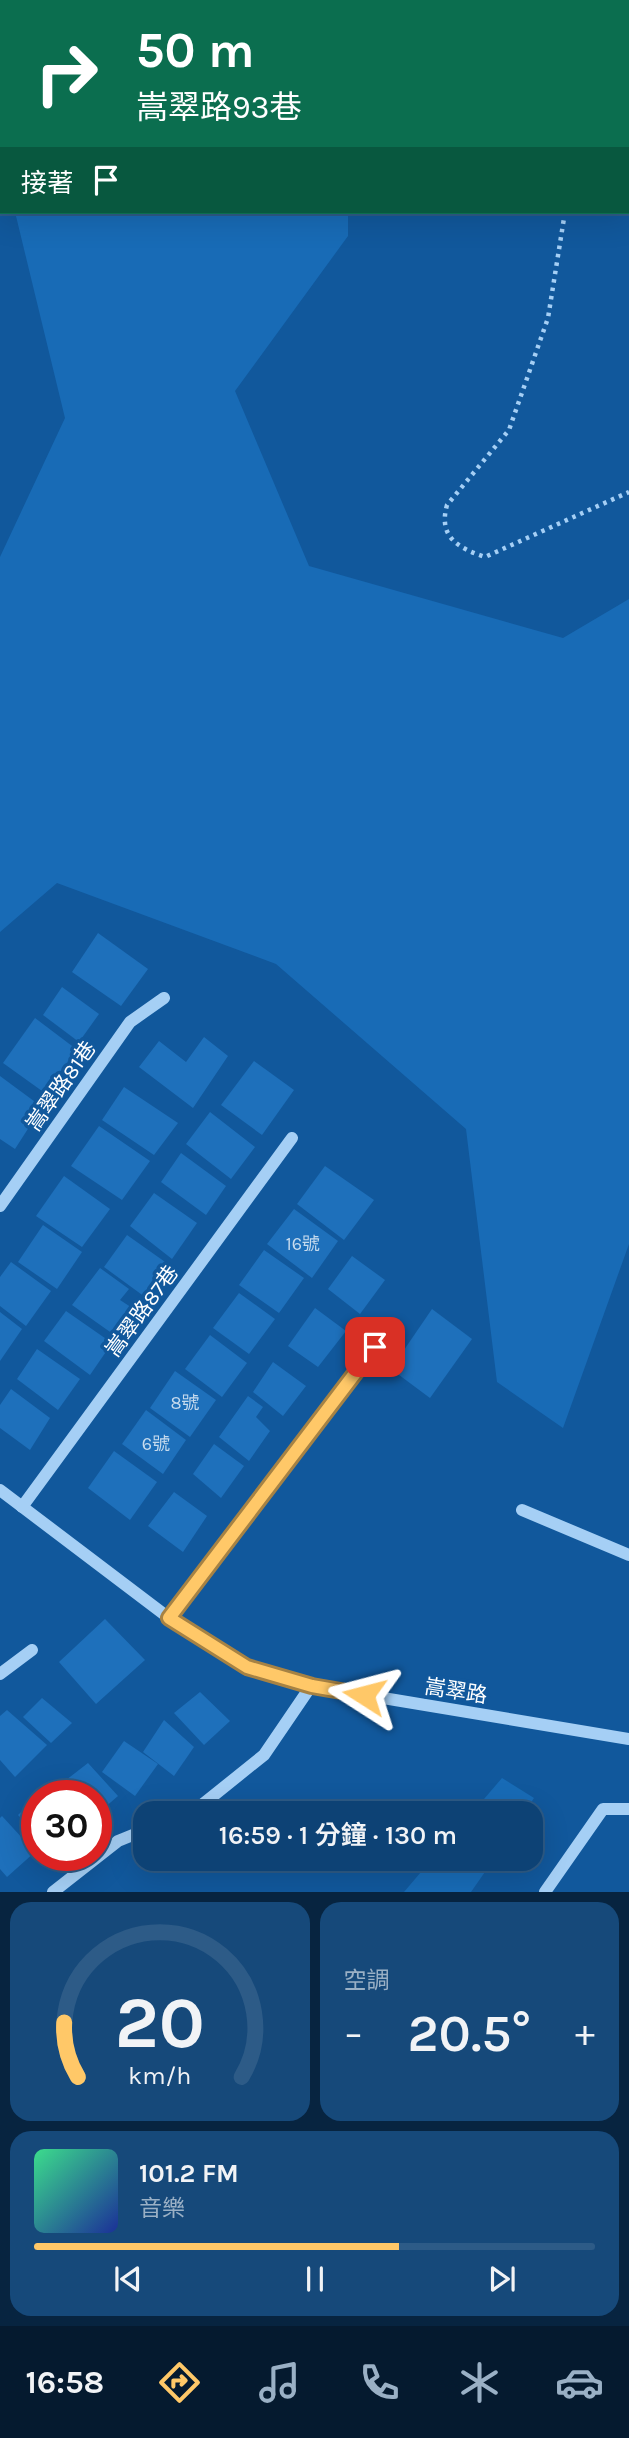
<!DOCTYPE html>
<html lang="zh-TW">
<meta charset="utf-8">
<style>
:root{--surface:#0d4275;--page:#16497a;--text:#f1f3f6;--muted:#9ab0c5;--line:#2d5b87;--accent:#ffc868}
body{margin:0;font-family:Karla,"Noto Sans TC",sans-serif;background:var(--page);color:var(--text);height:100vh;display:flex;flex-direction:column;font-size:26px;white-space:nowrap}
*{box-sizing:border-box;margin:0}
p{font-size:23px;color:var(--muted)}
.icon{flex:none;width:38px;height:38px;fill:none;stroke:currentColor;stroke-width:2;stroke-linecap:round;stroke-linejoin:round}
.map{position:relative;height:1892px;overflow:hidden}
.drawer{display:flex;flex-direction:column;gap:10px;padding:10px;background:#072440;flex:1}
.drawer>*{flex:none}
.hud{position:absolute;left:0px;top:0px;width:630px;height:214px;box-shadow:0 7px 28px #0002,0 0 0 2px var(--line);background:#0b6e4f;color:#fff;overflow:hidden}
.speed{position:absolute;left:21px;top:1780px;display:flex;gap:14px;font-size:35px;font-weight:700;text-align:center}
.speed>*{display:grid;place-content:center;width:91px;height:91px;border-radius:50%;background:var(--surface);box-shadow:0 7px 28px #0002,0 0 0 2px var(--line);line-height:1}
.speed .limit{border:10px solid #d22;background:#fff;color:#111}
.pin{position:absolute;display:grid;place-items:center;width:60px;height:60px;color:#fff;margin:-30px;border-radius:14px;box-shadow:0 4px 10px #0006}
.me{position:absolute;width:77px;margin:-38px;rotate:279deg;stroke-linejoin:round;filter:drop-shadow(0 0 5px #0008)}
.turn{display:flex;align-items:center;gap:24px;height:147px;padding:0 21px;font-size:32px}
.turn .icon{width:91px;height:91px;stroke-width:2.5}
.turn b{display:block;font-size:49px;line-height:60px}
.then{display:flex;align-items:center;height:66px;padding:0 21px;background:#0003;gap:14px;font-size:26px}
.big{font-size:52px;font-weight:600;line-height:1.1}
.drawer .tile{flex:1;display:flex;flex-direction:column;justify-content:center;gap:10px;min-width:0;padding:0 24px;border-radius:21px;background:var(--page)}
.drawer .dial{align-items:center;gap:0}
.dial svg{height:182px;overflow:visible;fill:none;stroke:var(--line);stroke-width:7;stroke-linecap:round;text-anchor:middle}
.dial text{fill:var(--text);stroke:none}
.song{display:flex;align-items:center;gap:21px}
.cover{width:84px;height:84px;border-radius:10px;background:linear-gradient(135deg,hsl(150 70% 55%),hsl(230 70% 35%))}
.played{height:7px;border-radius:4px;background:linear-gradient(90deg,var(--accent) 65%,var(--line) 65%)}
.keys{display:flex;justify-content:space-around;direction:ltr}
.heat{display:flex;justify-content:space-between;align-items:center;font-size:38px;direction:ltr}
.drawer .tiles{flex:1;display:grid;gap:10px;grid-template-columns:1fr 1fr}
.tile:last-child{grid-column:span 2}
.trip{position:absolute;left:133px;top:1801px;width:410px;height:70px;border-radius:21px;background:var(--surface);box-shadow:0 7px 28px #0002,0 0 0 2px var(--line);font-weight:600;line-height:70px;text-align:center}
.tabs{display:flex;height:112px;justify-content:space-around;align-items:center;background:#051a2f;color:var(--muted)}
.tabs .icon{width:49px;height:49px}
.tabs .on{color:var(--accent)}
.tabs b{font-size:32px;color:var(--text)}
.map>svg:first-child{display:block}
.green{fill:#186bb6}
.building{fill:#1e70bb}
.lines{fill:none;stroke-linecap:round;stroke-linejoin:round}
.path{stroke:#a5cff5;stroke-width:4.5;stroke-dasharray:3.5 5;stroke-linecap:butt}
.minor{stroke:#a5cff5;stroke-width:12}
.route-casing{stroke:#a68244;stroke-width:18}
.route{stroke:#ffc868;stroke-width:12}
.labels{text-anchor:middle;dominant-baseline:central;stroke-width:7;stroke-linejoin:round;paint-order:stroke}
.number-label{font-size:18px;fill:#c7dbee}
.street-label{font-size:21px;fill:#fff;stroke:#11589c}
</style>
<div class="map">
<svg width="629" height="1892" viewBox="0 0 629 1892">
<rect width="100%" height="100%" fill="#11589c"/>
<!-- green -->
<g class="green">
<polygon points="0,0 384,0 2,2 2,159"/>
<polygon points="15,212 348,212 348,236 235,391 309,566 563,638 629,599 629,1244 563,1428 497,1382 466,1129 276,964 57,883 0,932 0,557 65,418"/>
<polygon points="502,1778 534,1798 524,1813 472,1813"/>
<polygon points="432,1859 432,1858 494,1859 471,1892 404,1892"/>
</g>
<!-- building -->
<g class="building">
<polygon points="98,933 148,969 121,1006 72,972"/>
<polygon points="62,987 99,1014 79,1042 43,1015"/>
<polygon points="35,1018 80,1052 49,1096 3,1063"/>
<polygon points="204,1037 228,1056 193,1108 139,1067 159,1041 186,1062"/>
<polygon points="254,1061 294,1090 262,1135 221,1105"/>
<polygon points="0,1076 42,1107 15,1149 0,1139"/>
<polygon points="124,1087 178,1123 154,1155 102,1120"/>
<polygon points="210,1112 255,1147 231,1179 186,1144"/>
<polygon points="99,1126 150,1161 122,1200 71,1166"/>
<polygon points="181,1153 226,1186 206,1215 161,1182"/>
<polygon points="325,1166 374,1200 344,1240 297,1204"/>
<polygon points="64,1176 110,1209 82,1247 36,1216"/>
<polygon points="154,1193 197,1223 172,1259 130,1226"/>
<polygon points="294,1209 338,1241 312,1278 267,1244"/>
<polygon points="43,1225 82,1252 57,1289 18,1262"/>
<polygon points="127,1235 168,1264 145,1297 104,1267"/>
<polygon points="264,1250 304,1278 279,1313 239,1285"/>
<polygon points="352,1256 385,1280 360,1314 328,1289"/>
<polygon points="11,1262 51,1291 26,1326 0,1306 0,1277"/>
<polygon points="100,1268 129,1289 120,1300 140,1313 120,1339 72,1305"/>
<polygon points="239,1293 275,1319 249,1354 213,1328"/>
<polygon points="315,1308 346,1331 318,1367 288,1346"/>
<polygon points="432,1309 472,1339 430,1398 391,1369"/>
<polygon points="66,1311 112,1343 90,1375 44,1341"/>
<polygon points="0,1312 22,1329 0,1361"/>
<polygon points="210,1335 247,1363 222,1397 185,1369"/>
<polygon points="37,1349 80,1379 58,1410 17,1379"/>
<polygon points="273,1362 306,1386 283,1416 253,1392"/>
<polygon points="175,1371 216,1400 190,1437 150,1408"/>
<polygon points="11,1389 50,1418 30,1450 0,1428 0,1405"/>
<polygon points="248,1396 263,1407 256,1417 270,1431 249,1461 219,1437"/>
<polygon points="146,1410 186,1440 163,1474 122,1444"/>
<polygon points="214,1444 244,1466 221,1498 193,1474"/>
<polygon points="114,1451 157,1482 130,1520 88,1488"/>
<polygon points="174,1492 207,1516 183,1552 148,1526"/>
<polygon points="105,1619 145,1660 96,1704 59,1662"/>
<polygon points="200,1692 230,1721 204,1745 174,1713"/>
<polygon points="42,1698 72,1723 51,1743 23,1717"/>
<polygon points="7,1710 47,1745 15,1777 0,1760 0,1716"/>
<polygon points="164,1720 194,1747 174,1776 143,1752"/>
<polygon points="124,1741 158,1764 135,1796 102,1772"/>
<polygon points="88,1763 118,1796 96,1815 96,1796 64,1796 57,1787"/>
<polygon points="37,1797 37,1835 18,1815"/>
<polygon points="2,1816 35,1852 7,1877 0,1869 0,1818"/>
</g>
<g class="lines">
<!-- path -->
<g class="path">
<polyline points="537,0 538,2"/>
<path d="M565 212 548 318 509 430 447 505C438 537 458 548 485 557L629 492"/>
</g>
<!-- minor -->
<g class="minor">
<polyline points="0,1206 130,1022 164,998"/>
<polyline points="0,1490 169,1618 247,1666 311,1686 629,1739"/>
<polyline points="22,1507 292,1138"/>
<polyline points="522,1510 629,1555"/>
<polyline points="169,1618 375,1347"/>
<polyline points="0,1674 32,1650"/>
<polyline points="187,1813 198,1808 264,1755 311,1686"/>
<polyline points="53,1892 118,1841 145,1830"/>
<polyline points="545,1892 603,1809 629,1809"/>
</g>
</g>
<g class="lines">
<defs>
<polyline id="route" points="364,1695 312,1686 247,1667 169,1618 375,1347"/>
</defs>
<!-- route casing -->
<use href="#route" class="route-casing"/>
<!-- route -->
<use href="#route" class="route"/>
</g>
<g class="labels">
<!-- number labels -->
<g class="number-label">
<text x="303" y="1244">16號</text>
<text x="185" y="1403">8號</text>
<text x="156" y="1444">6號</text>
</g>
<!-- street labels -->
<g class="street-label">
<text transform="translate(61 1086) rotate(-55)">嵩翠路81巷</text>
<text transform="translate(142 1311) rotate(-54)">嵩翠路87巷</text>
<text transform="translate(456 1691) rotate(9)">嵩翠路</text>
</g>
</g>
</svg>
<div class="speed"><div class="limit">30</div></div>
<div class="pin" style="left:375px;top:1347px;background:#d93025"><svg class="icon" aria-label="arrive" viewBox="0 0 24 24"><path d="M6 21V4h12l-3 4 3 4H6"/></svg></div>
<svg class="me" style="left:364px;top:1695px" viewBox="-20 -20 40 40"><path d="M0-17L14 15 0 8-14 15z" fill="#ffc868" stroke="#fff" stroke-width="4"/></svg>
<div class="trip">16:59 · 1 分鐘 · 130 m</div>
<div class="hud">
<div class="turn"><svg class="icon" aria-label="right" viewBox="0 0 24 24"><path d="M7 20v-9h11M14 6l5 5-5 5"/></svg><div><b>50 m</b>嵩翠路93巷</div></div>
<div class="then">接著<svg class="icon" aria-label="arrive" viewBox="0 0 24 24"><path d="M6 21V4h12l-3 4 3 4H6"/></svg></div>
</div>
</div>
<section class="drawer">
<div class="tiles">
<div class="tile dial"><svg viewBox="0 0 100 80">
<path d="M14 69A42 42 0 1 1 86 69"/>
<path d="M14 69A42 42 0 0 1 8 45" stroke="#ffc868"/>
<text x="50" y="56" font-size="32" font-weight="700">20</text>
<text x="50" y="72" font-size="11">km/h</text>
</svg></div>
<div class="tile"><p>空調</p>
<div class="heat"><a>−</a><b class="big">20.5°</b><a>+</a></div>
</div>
<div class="tile">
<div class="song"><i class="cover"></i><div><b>101.2 FM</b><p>音樂</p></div></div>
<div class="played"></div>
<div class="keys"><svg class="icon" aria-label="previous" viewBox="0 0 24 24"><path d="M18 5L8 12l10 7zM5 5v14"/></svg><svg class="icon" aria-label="pause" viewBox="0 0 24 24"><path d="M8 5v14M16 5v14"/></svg><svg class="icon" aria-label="next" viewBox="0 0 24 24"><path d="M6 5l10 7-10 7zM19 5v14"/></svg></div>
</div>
</div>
</section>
<nav class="tabs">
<b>16:58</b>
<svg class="icon on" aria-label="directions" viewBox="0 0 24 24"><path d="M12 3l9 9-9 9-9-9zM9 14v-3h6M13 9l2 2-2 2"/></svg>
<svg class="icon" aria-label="music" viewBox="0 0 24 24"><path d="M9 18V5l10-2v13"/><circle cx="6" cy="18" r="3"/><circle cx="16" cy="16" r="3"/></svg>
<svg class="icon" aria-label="phone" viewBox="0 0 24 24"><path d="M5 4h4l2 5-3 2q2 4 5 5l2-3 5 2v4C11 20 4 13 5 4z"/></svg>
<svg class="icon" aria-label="climate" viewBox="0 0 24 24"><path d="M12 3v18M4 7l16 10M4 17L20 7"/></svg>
<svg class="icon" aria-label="car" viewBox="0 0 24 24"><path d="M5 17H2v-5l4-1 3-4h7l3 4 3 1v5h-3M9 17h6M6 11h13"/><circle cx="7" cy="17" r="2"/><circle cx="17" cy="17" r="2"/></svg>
</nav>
